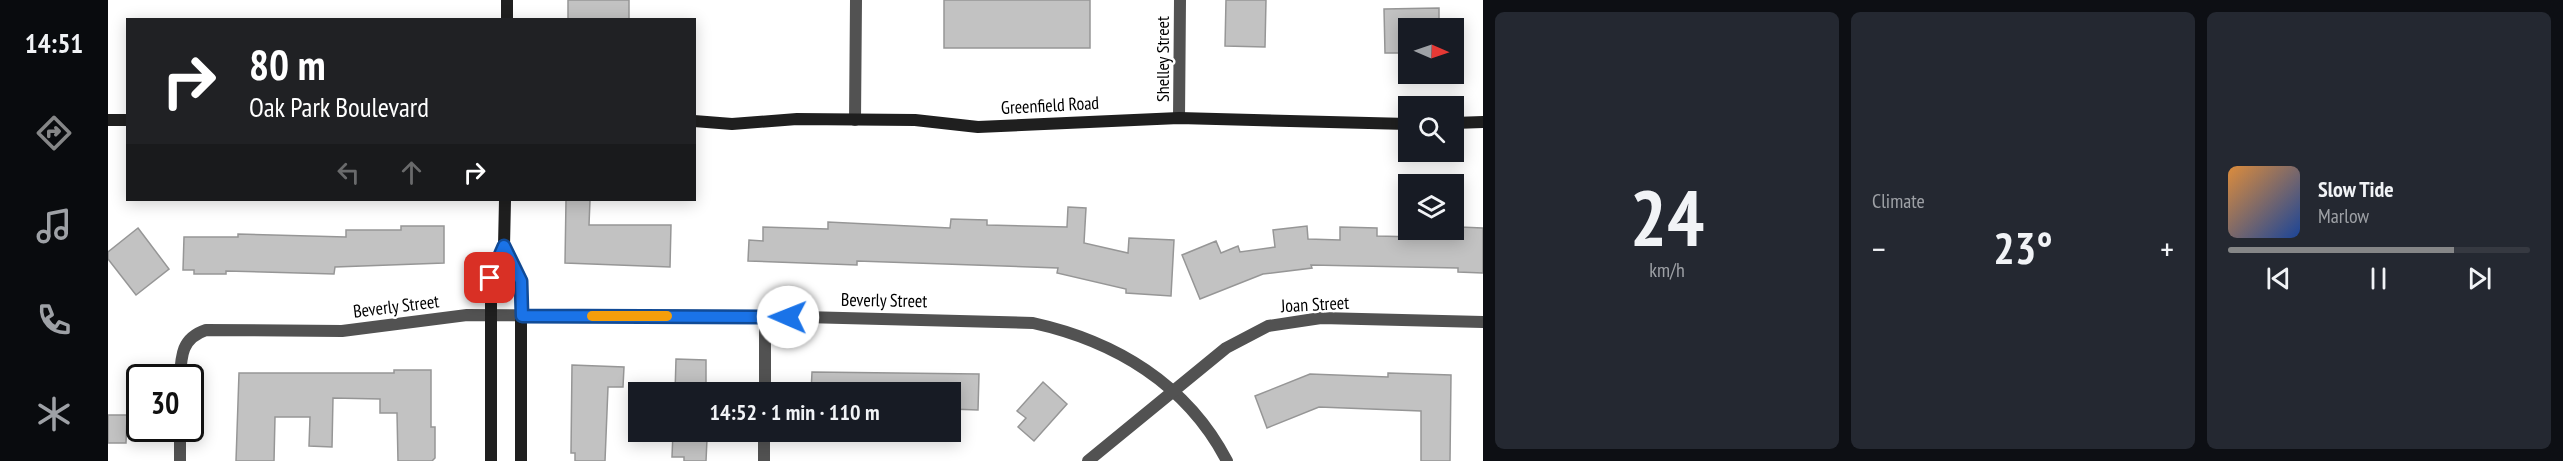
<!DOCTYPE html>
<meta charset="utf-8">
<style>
:root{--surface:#171b24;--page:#242831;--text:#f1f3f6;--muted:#9ea1a6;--line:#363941;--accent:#858687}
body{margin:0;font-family:"PT Sans Narrow",sans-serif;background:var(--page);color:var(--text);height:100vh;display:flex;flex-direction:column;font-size:22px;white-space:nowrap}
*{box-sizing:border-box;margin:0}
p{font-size:20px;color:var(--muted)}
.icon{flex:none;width:33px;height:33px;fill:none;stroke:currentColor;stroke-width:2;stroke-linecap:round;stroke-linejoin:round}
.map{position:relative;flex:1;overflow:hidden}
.details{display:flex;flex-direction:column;gap:12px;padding:12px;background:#0d0f14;width:1080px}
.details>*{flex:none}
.guide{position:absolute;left:18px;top:18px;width:570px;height:183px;border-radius:0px;box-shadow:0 3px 15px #0003;background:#202124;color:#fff;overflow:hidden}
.needle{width:39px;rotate:92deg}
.tools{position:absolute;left:1290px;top:18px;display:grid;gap:12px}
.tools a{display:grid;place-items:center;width:66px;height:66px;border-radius:0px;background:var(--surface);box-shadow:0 3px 15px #0003;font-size:30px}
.speed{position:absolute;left:18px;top:364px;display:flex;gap:12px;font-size:30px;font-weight:700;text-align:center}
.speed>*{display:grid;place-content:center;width:78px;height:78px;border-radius:50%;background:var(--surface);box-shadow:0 3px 15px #0003;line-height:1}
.speed .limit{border:3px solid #111;border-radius:9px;background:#fff;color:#111}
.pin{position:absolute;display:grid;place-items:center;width:51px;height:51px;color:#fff;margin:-26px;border-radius:12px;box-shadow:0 3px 9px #0006}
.me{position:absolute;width:66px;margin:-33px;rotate:271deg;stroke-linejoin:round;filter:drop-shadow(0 0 4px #0008)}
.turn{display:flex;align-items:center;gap:21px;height:126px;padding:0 24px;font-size:27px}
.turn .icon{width:78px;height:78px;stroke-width:2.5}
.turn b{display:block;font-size:42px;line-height:51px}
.lanes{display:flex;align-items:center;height:57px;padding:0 24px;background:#0003;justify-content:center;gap:30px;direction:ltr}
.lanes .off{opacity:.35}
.big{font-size:45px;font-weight:600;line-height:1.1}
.details .card{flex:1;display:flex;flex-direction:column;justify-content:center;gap:9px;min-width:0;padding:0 21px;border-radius:9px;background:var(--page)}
.details .dial{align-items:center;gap:0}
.dial b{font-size:78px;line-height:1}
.song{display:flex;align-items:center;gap:18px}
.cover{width:72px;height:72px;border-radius:9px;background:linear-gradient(135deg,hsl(30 70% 55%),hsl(220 70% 35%))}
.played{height:6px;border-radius:3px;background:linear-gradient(90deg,var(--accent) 75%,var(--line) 75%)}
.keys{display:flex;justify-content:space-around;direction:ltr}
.heat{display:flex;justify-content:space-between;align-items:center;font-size:33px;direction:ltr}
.details .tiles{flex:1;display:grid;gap:12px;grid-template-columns:repeat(3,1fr)}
.trip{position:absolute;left:520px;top:382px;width:333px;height:60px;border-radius:0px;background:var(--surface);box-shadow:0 3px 15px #0003;font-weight:600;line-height:60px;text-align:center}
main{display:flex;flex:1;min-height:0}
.tabs{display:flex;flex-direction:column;width:108px;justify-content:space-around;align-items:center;background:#090b0e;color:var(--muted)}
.tabs .icon{width:42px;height:42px}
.tabs .current{color:var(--accent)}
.tabs b{font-size:27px;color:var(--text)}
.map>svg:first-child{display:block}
.building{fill:#c2c2c2;stroke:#969696;stroke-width:1.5}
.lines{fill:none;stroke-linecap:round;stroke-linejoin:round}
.street{stroke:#525252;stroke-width:12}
.secondary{stroke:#1f1f1f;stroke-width:12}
.route-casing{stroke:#114b97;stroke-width:15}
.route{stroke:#1a73e8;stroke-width:10}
.slow{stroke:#f59e0b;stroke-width:10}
.labels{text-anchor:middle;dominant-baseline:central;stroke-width:5;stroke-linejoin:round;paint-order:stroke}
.street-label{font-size:18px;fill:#000;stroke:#fff}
</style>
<main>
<nav class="tabs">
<b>14:51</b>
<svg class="icon current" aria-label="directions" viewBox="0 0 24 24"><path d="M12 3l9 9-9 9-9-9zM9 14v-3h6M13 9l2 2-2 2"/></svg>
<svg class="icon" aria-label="music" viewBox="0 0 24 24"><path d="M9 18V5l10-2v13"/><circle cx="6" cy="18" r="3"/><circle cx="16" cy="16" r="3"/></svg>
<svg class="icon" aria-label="phone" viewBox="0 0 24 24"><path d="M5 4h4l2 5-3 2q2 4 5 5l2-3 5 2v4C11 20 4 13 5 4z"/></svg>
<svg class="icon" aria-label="climate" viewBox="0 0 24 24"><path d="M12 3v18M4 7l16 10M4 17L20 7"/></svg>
</nav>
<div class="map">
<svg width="1375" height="461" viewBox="0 0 1375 461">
<rect width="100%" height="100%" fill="#fff"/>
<!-- building -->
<g class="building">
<rect x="460" y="0" width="61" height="20"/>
<rect x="836" y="0" width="146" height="48"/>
<polygon points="1118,0 1158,0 1157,47 1117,46"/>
<polygon points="1331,8 1331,28 1300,28 1300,53 1277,53 1276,9"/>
<polygon points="458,200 482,200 481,225 563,225 562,267 457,263"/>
<polygon points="960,207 978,208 976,243 1020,253 1021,238 1066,240 1063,296 1018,293 1018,289 949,273 950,268 749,261 749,265 640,261 641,240 655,241 655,227 720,229 720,222 842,228 843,219 879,220 879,225 959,227"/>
<polygon points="293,226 336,226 336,263 227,267 226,274 118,271 118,274 86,274 86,270 75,270 76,237 130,237 130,234 238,237 238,230 293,230"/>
<polygon points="1199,226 1200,239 1232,240 1232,227 1269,228 1269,236 1351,238 1352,227 1375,228 1375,273 1350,272 1350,268 1203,265 1204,268 1155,274 1092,299 1074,255 1108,241 1113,253 1130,246 1132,252 1167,247 1165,230"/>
<polygon points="30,228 61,269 28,295 0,259 0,252"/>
<polygon points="568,359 598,360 598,393 567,393"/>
<polygon points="464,365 516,367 515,387 500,387 497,461 467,461 467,453 463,453"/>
<polygon points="286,370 323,370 323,427 327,427 327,458 324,461 290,461 289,413 272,413 272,399 225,398 224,447 201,446 202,417 167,417 166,461 128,461 131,373 286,373"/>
<polygon points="704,372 871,374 870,410 843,409 843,393 703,393"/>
<polygon points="1280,373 1343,375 1342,461 1313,461 1313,411 1211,407 1159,428 1147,396 1202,374 1280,377"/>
<polygon points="935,382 959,404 926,441 910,427 918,418 909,411"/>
<polygon points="0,415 19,415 18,443 0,443"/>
<polygon points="565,432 595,432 595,439 599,439 598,461 576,461 576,457 564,457"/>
</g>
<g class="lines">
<!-- street -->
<g class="street">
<polyline points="1071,118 1072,0"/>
<polyline points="747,120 748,0"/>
<path d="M72 378C73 355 74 338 98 330L234 331 359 315 657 316 925 323C1007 341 1079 384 1119 461"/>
<polyline points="657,393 657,316"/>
<polyline points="72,461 72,429"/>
<polyline points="656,461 656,432"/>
<polyline points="980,461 1118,348 1160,326 1213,318 1375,322"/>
</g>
<!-- secondary -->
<g class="secondary">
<polyline points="399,0 399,20"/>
<polyline points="0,120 20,120"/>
<polyline points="586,121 624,124 689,119 807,120 870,127 1071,118 1300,124"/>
<polyline points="1346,123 1375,122"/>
<polyline points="396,246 413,281 413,461"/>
<polyline points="383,461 383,278 396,246 397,200"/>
</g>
</g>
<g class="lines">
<defs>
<polyline id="route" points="382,278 396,246 413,281 414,316 680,317"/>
</defs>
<!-- route casing -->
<use href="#route" class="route-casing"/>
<!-- route -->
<use href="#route" class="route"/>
<!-- slow -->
<polyline class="slow" points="484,316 559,316"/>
</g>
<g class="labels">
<!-- street labels -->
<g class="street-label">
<text transform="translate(1054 59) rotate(-90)">Shelley Street</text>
<text transform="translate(942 105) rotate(-3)">Greenfield Road</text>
<text transform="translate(776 300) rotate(1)">Beverly Street</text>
<text transform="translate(1207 304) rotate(-3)">Joan Street</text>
<text transform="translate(288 306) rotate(-7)">Beverly Street</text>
</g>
</g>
</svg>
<div class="tools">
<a><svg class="needle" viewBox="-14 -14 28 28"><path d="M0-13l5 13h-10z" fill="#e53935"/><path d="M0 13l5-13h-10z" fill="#9ea1a6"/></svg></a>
<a><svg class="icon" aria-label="search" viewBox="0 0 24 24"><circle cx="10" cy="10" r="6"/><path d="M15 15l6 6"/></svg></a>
<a><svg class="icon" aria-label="layers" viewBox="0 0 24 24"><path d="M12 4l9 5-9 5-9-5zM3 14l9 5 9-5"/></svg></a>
</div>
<div class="speed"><div class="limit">30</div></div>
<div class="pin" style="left:382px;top:278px;background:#d93025"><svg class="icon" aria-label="arrive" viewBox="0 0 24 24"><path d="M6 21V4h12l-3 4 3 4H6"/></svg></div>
<svg class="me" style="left:680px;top:317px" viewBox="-20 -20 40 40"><circle r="19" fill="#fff"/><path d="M0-13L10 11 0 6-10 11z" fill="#1a73e8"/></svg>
<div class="trip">14:52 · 1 min · 110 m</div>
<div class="guide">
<div class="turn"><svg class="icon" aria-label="right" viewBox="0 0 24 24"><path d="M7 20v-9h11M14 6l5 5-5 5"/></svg><div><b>80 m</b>Oak Park Boulevard</div></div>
<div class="lanes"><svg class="icon off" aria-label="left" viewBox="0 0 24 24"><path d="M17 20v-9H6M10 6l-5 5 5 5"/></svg><svg class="icon off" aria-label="ahead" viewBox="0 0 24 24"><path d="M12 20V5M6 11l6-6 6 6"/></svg><svg class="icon" aria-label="right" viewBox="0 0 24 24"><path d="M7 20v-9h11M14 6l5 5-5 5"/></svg></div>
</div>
</div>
<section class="details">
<div class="tiles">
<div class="card dial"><b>24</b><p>km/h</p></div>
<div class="card"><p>Climate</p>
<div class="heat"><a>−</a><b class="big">23°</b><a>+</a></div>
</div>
<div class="card">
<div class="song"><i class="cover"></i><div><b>Slow Tide</b><p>Marlow</p></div></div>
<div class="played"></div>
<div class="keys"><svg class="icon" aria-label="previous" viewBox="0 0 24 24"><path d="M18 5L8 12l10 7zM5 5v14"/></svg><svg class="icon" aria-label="pause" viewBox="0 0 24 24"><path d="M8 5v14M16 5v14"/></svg><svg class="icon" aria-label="next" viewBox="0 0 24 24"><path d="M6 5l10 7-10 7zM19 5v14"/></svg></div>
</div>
</div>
</section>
</main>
